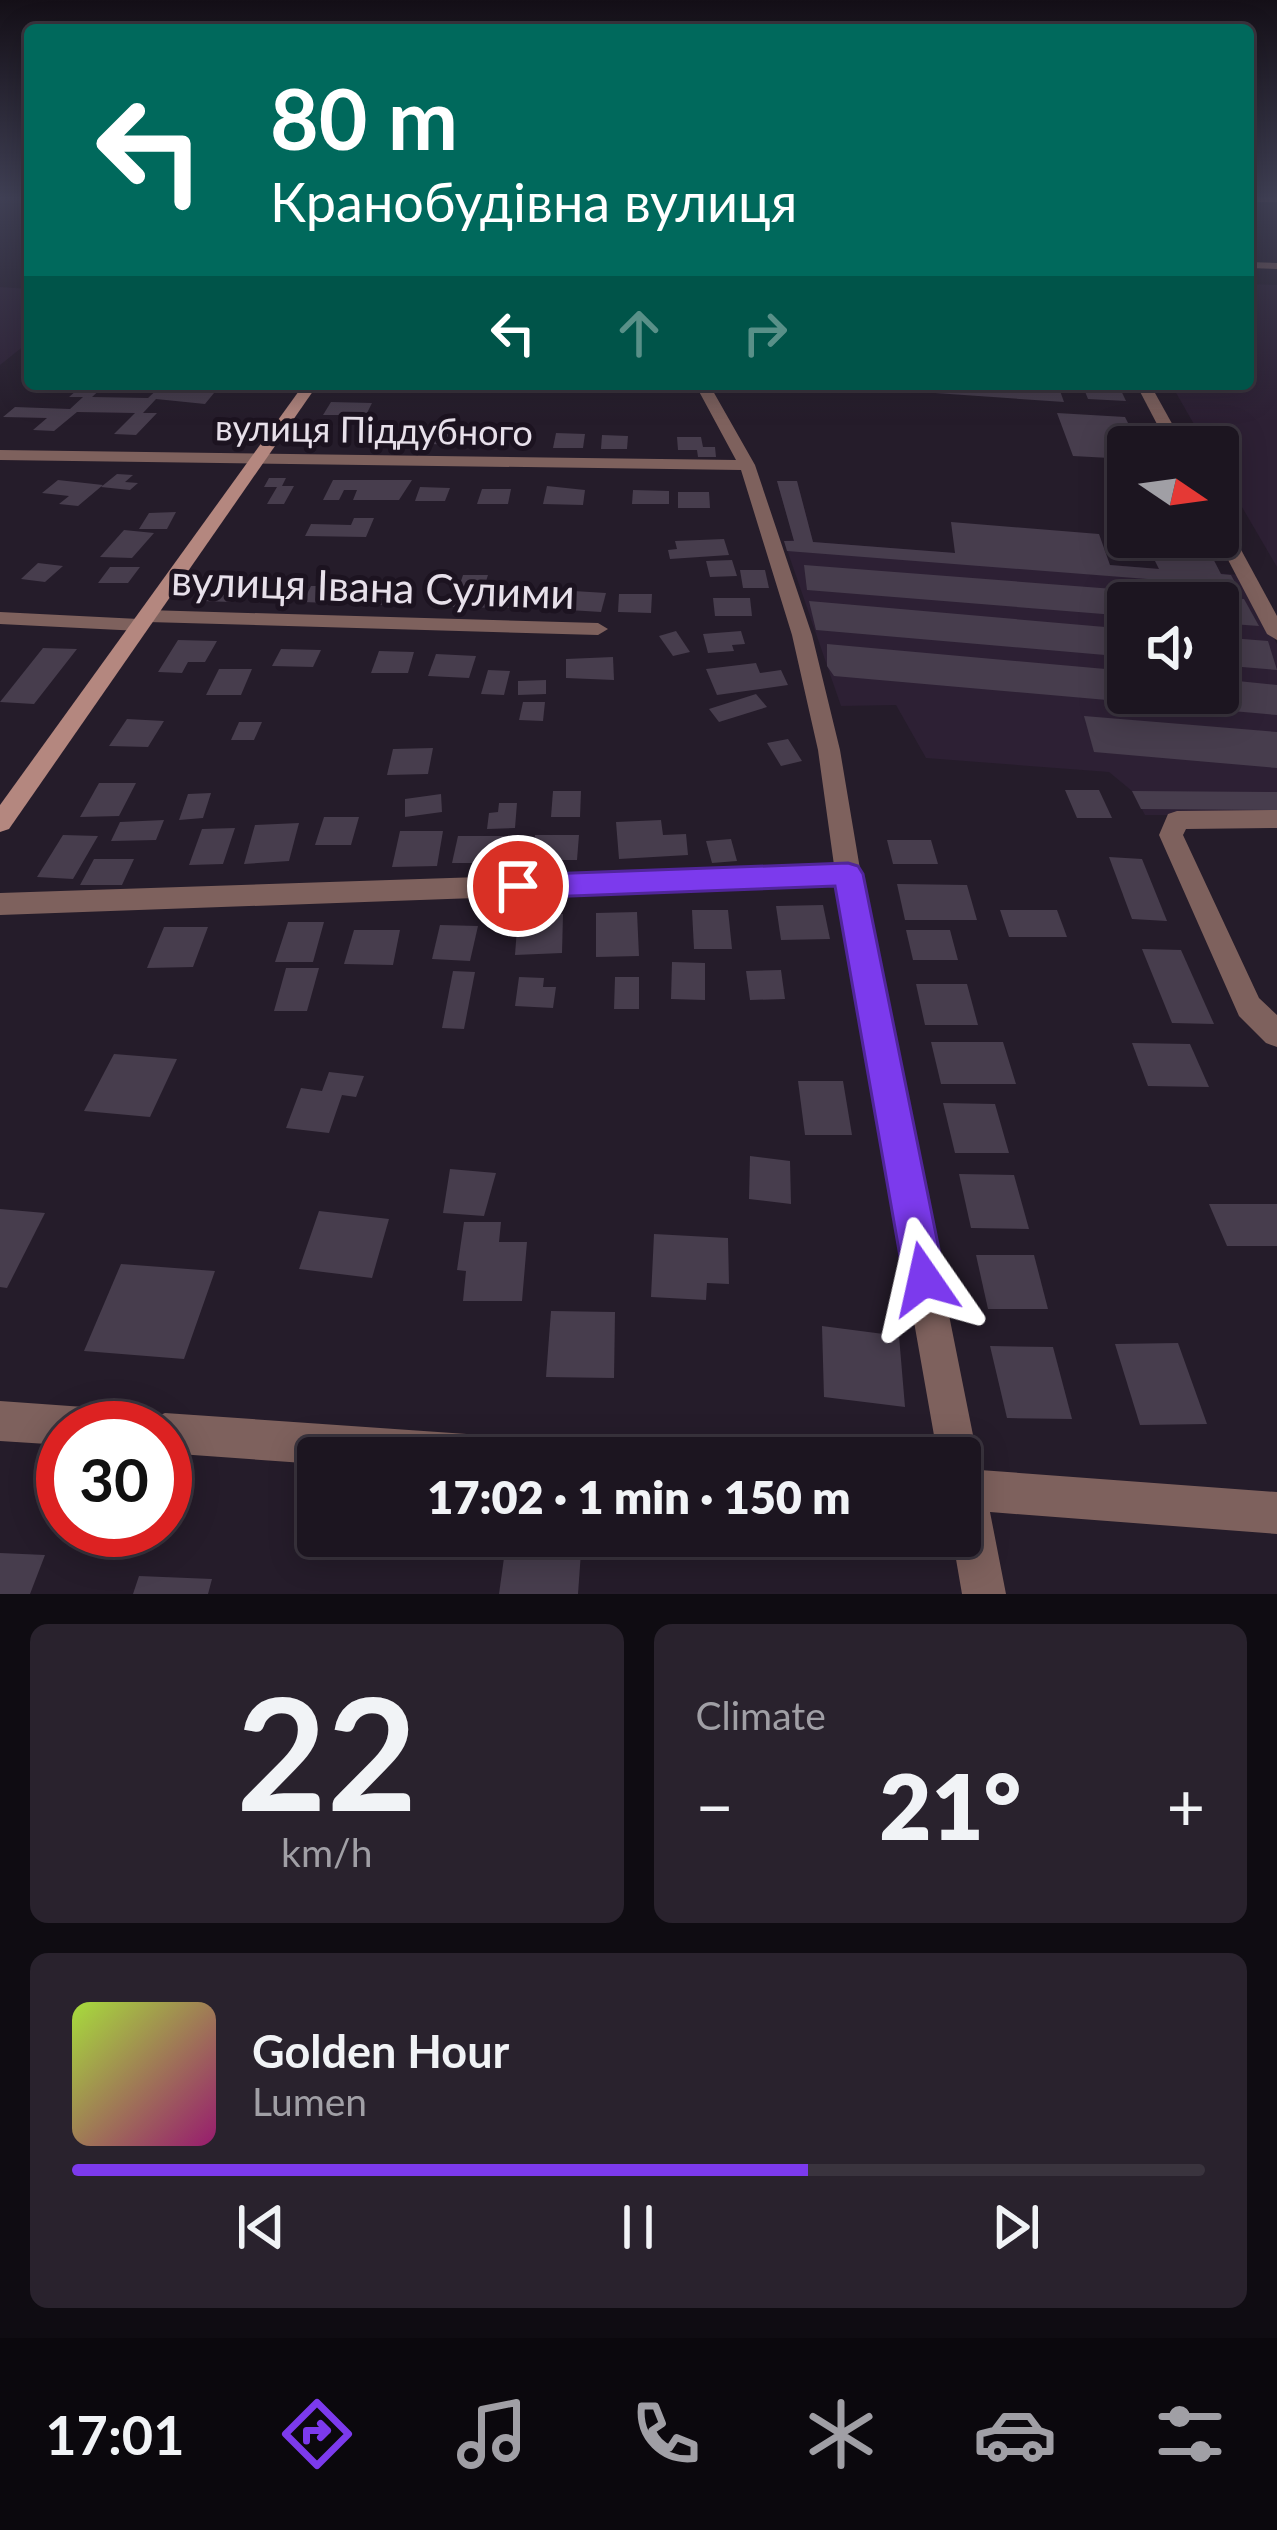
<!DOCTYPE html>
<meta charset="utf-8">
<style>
:root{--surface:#1c1520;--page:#29222d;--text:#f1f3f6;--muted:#a09fa5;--line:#3a343e;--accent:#7c3aed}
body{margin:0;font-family:Lato,sans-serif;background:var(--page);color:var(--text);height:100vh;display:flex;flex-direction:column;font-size:45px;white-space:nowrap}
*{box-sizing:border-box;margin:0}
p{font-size:39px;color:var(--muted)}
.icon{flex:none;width:66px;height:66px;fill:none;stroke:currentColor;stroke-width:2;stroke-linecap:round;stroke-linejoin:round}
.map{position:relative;height:1594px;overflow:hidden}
.drawer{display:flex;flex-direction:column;gap:30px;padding:30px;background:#0f0c12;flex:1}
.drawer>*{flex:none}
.top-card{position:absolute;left:24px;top:24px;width:1230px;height:366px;border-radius:12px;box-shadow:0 6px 30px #0003,0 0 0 3px var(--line);background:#00695c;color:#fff;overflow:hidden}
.needle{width:78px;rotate:103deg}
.fabs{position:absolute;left:1107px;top:426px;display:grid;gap:24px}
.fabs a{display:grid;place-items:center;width:132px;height:132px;border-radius:12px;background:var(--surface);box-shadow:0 6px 30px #0003,0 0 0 3px var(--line);font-size:60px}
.speed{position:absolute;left:36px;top:1401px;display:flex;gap:24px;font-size:60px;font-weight:700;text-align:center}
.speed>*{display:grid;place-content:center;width:156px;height:156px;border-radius:50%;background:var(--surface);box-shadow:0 6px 30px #0003,0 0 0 3px var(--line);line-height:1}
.speed .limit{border:18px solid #d22;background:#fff;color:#111}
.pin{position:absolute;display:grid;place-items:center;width:102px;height:102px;color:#fff;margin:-51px;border:6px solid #fff;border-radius:50%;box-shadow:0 3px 12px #0007}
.me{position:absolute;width:132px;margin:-66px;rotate:349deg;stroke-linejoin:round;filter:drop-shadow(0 0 9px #0008)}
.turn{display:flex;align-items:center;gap:42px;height:252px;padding:0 48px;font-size:54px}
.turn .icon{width:156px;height:156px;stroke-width:2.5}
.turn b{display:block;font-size:84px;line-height:102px}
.lanes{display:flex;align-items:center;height:114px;padding:0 48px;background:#0003;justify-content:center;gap:60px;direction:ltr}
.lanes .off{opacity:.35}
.big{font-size:90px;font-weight:800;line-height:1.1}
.drawer .widget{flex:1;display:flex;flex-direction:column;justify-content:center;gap:18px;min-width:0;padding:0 42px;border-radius:18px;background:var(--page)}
.drawer .dial{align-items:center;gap:0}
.dial b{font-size:156px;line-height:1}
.song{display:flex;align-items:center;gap:36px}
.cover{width:144px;height:144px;border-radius:18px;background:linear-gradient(135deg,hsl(80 70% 55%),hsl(320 70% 35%))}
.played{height:12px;border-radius:6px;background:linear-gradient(90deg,var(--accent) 65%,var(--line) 65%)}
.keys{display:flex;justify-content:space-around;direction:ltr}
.heat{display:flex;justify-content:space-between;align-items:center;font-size:66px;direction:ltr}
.drawer .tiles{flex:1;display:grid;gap:30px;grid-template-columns:1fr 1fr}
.widget:last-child{grid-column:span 2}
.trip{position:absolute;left:297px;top:1437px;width:684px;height:120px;border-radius:12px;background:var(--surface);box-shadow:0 6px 30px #0003,0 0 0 3px var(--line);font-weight:800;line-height:120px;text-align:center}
.dock{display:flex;height:192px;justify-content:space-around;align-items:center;background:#0b080d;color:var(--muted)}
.dock .icon{width:84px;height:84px}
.dock .selected{color:var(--accent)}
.dock b{font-size:54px;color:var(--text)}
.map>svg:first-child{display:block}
.built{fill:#2d2034;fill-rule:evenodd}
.building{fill:#473d4d}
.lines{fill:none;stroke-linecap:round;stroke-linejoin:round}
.street{fill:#7e615d;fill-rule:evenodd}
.secondary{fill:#b4877f;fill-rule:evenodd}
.route{fill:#7c3aed;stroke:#51269a;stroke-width:3}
.labels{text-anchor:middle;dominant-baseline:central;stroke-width:10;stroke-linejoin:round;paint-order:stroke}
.far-street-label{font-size:36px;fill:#e7e0ea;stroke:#1c1320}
.street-label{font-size:42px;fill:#e7e0ea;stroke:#1c1320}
</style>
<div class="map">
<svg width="1277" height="1594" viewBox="0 0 1277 1594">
<rect width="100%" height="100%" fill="#251c2a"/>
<!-- built -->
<g class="built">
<polygon points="1248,284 1277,285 1277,567 1218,466 1218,447 1207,447 1171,384 1248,384"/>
<polygon points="0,287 30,289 30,341 0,365"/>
<path d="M777 481H797L813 542 1241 575 1277 644V815H1145L1132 791 1109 772 926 758 896 705 841 706 784 541 794 540ZM1128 603H1218V693H1128Z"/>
</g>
<!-- building -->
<g class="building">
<polygon points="84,384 106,384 92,397 148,398 163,384 182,384 174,392 214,393 205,404 156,399 143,413 157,413 136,435 114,434 135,413 77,412 54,431 33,430 47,418 3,417 15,407 70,409 83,397 69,397"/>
<polygon points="934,384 1058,385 1064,402 935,393"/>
<polygon points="1082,384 1118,384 1126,401 1088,399"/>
<polygon points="331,402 372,403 366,415 323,415"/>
<polygon points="1057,413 1125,417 1140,447 1128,447 1128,459 1073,456"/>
<polygon points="399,432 395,444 367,444 370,433"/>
<polygon points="460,432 470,432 466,445 428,444 432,434"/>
<polygon points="556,433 585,434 583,448 553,448"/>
<polygon points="602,435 628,436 627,449 601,449"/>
<polygon points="677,437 701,437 703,447 715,447 716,457 698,457 697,450 678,450"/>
<polygon points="117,474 133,475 125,482 138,483 130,490 101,487"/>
<polygon points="269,478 286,478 282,486 294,486 284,504 267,504 277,487 264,487"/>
<polygon points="58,480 103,485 78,506 59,504 69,496 42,493"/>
<polygon points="333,480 412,480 399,500 353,500 357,490 344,490 339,500 323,500"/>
<polygon points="777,481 797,481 813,542 955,553 951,522 1099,534 1110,565 1159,569 1143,537 1202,537 1221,574 1231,575 1237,586 787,551 784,541 794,541"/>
<polygon points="547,486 585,490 583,505 543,504"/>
<polygon points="420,487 450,488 445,501 415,501"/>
<polygon points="482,489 511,489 508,504 477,504"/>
<polygon points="633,490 669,491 669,504 632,504"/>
<polygon points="678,492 709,492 710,508 678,508"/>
<polygon points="176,512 167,529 139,529 149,513"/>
<polygon points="354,518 374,518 366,537 305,536 311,524 351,525"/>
<polygon points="124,530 154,533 132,558 100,557"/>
<polygon points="724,539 729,555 670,559 668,550 677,549 675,541"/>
<polygon points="732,560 737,576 710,577 706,561"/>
<polygon points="38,563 63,566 45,582 21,579"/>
<polygon points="804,565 1244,599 1259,626 1218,623 1218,603 1128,603 1128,616 807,590"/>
<polygon points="110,567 140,567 128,583 98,583"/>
<polygon points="740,570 765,570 769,588 743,588"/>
<polygon points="220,575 248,576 231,602 202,601"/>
<polygon points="463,575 488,575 484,588 459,587"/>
<polygon points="311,586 336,586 329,603 303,602"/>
<polygon points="380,588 409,589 404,605 374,605"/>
<polygon points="490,588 518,593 515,608 452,607 457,592 489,592"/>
<polygon points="574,591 606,593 601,612 569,610"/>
<polygon points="619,594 652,594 651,613 618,612"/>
<polygon points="713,598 750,598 752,616 715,616"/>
<polygon points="809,601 1128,629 1128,657 816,630"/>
<polygon points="676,631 690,652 673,656 659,636"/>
<polygon points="741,631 745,644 732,645 734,651 708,653 703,634"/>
<polygon points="1218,637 1268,641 1277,670 1218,665"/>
<polygon points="178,640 217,641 205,662 188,662 182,673 158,672"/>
<polygon points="827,644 1128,671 1128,693 1218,693 1218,679 1277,685 1277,715 834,676 827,666"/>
<polygon points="43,648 77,649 34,704 0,702"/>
<polygon points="281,649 321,650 313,667 272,666"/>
<polygon points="379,651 414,652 408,673 371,673"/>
<polygon points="436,654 476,656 469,678 428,676"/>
<polygon points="613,657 614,680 566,678 566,659"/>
<polygon points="756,663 760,673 781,670 788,685 717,695 706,669"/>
<polygon points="219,669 252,669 241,695 206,695"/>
<polygon points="488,670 510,671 504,695 481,694"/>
<polygon points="546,680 546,694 518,695 518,681"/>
<polygon points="756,694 767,707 719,722 709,709"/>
<polygon points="523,702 545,702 543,721 519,720"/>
<polygon points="1084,716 1277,732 1277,768 1094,752"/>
<polygon points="127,719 164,721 148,747 109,746"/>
<polygon points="239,722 262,722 254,740 231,740"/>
<polygon points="788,739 802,761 781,766 767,743"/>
<polygon points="433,748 428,774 387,775 393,749"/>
<polygon points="99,783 136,783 119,816 80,817"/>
<polygon points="1065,790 1099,790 1112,818 1077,818"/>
<polygon points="553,791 581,791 580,817 551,817"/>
<polygon points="1132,791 1277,792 1277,810 1141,809"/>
<polygon points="211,793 203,818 179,820 188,794"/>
<polygon points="441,794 442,812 405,817 405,799"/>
<polygon points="499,803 517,803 515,828 487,829 489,813 498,812"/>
<polygon points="324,817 359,817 351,845 315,845"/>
<polygon points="164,820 156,840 111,841 120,822"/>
<polygon points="661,820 663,835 686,834 688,855 619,859 616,822"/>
<polygon points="299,823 289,861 244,864 255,825"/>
<polygon points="235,828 223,864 189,865 202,829"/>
<polygon points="400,831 443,831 437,866 392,867"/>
<polygon points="63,835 98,836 73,879 37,877"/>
<polygon points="535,835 579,835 577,860 533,860"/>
<polygon points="458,836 507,836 503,863 452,863"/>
<polygon points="731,839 737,861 712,863 706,841"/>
<polygon points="887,840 931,840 938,864 893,864"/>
<polygon points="1109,857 1142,859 1167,921 1132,919"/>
<polygon points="94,859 134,859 122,885 80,885"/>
<polygon points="897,884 967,885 977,920 905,920"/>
<polygon points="823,905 830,939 781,940 776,906"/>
<polygon points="692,910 728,910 732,949 694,949"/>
<polygon points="1000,910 1057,910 1067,937 1009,937"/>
<polygon points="637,912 639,956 596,957 596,913"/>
<polygon points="563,914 562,953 515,955 518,915"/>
<polygon points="288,922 324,922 313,962 275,962"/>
<polygon points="440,925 478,926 470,961 432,959"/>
<polygon points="164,927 208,927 193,967 147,968"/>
<polygon points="354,930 400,930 393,965 344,964"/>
<polygon points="906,930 950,930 958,960 913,960"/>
<polygon points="1142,949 1181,950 1214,1024 1172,1023"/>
<polygon points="672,962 705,963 705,1000 671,999"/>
<polygon points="286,968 319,968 307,1011 274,1011"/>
<polygon points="781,970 785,999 750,1000 746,971"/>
<polygon points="453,971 475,972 464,1029 442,1028"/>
<polygon points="519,977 544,978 543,987 556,987 553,1008 515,1006"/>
<polygon points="615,977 639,977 639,1009 614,1009"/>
<polygon points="916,984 967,984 978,1025 925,1025"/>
<polygon points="931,1042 1003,1042 1016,1084 941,1084"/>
<polygon points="1132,1043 1190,1044 1209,1087 1148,1086"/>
<polygon points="114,1054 177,1059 150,1117 84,1111"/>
<polygon points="329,1072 364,1076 356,1097 342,1095 329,1133 286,1128 301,1088 322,1091"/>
<polygon points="798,1081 843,1081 852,1135 805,1135"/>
<polygon points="943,1103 995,1104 1009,1153 955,1153"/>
<polygon points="750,1156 790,1161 791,1204 749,1199"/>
<polygon points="450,1169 496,1173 484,1216 443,1213"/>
<polygon points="959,1174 1014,1175 1029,1229 971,1228"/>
<polygon points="1209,1204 1277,1204 1277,1246 1227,1246"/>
<polygon points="0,1209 45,1213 7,1288 0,1287"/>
<polygon points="319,1211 389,1219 372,1278 299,1269"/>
<polygon points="464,1222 501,1222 499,1242 527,1242 522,1301 463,1301 466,1271 457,1270"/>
<polygon points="654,1234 728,1238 729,1284 707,1283 706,1300 651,1297"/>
<polygon points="976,1255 1034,1255 1048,1309 988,1309"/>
<polygon points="121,1264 215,1271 184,1359 84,1351"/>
<polygon points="551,1311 615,1312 614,1378 546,1377"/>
<polygon points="822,1326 899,1336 905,1407 824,1397"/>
<polygon points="1178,1343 1207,1424 1140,1425 1115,1344"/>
<polygon points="990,1346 1053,1347 1072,1419 1007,1418"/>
<polygon points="507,1536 582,1538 578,1594 499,1594"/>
<polygon points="0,1553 45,1555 30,1594 0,1594"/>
<polygon points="139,1576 212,1579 208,1594 133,1594"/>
</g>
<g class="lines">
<!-- street -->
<g class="street">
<polygon points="1248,262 1277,263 1277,269 1248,268"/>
<polygon points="695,384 709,384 755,465 812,635 840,750 861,875 980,1470 1277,1492 1277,1534 990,1512 1006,1594 962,1594 952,1536 960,1536 960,1458 938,1458 837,885 0,915 0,893 834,865 818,750 792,635 741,470 0,460 0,450 736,460"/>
<polygon points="1136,384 1150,384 1185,447 1169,447"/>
<polygon points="1218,519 1227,524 1277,616 1277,640 1267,634 1216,537"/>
<polygon points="147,610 598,623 608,629 598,635 148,622 147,629 140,631 0,624 0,612 139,619 140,612"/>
<polygon points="1277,810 1277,828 1186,829 1183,835 1259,998 1277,1015 1277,1047 1266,1043 1239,1016 1159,835 1168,814 1177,811"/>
<polygon points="0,1401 98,1408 112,1414 118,1428 63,1428 63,1445 0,1441"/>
<polygon points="165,1413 526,1438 540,1444 546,1458 318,1458 318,1464 165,1453 165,1428 147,1428 151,1419"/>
</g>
<!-- secondary -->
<g class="secondary">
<rect x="1248" y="198" width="29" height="4"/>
<polygon points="304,384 318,384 9,829 0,832 0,805"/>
</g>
</g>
<!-- sky -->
<linearGradient id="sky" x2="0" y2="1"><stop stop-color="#140f17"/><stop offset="0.47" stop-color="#404055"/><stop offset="1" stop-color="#404055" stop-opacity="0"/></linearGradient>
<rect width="1277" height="421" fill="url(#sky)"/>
<!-- route -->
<polygon class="route" points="848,863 858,866 863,874 945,1279 939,1293 924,1299 910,1293 904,1279 835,886 518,898 508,894 503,886 508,878 518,875"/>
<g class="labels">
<!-- far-street labels -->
<g class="far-street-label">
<text transform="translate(374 429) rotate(1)">вулиця Піддубного</text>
</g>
<!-- street labels -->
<g class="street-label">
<text transform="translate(373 586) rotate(2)">вулиця Івана Сулими</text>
</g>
</g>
</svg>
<div class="fabs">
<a><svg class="needle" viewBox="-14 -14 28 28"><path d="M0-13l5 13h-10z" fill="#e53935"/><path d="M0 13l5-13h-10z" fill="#a09fa5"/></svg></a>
<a><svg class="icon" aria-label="sound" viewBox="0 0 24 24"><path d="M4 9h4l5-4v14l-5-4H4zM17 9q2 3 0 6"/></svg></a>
</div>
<div class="speed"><div class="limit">30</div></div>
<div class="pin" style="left:518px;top:886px;background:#d93025"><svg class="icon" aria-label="arrive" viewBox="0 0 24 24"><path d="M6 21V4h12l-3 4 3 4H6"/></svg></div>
<svg class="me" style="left:924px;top:1279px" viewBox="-20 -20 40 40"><path d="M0-17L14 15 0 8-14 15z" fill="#7c3aed" stroke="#fff" stroke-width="4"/></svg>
<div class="trip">17:02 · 1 min · 150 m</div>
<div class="top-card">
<div class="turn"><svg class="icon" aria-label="left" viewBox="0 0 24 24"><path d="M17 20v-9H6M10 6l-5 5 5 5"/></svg><div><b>80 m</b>Кранобудівна вулиця</div></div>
<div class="lanes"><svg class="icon" aria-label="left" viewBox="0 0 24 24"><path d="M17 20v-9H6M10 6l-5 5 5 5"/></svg><svg class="icon off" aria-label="ahead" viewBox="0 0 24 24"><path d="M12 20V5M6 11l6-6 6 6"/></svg><svg class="icon off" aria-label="right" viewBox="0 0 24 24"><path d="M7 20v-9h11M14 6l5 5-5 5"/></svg></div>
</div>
</div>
<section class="drawer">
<div class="tiles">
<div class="widget dial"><b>22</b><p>km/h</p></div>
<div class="widget"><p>Climate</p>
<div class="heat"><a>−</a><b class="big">21°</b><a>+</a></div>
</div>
<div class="widget">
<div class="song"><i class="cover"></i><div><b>Golden Hour</b><p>Lumen</p></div></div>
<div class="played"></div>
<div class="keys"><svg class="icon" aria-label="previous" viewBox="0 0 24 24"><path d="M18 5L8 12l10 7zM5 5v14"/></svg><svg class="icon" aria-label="pause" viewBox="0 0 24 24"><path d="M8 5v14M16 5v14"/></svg><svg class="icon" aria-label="next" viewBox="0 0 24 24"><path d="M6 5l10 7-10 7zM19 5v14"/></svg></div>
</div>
</div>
</section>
<nav class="dock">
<b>17:01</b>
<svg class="icon selected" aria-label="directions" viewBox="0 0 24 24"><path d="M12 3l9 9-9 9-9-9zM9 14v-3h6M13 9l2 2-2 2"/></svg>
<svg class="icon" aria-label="music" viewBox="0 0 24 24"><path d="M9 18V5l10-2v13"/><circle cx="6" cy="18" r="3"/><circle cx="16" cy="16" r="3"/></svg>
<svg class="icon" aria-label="phone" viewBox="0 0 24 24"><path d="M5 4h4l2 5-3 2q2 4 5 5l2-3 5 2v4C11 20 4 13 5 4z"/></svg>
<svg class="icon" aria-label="climate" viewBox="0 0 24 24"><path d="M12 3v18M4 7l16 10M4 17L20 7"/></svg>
<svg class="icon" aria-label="car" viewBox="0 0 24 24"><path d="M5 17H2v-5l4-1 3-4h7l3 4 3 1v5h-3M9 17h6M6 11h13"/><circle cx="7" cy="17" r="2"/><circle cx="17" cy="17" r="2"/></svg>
<svg class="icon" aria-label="filters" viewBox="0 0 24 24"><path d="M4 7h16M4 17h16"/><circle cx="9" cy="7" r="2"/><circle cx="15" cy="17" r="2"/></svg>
</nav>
